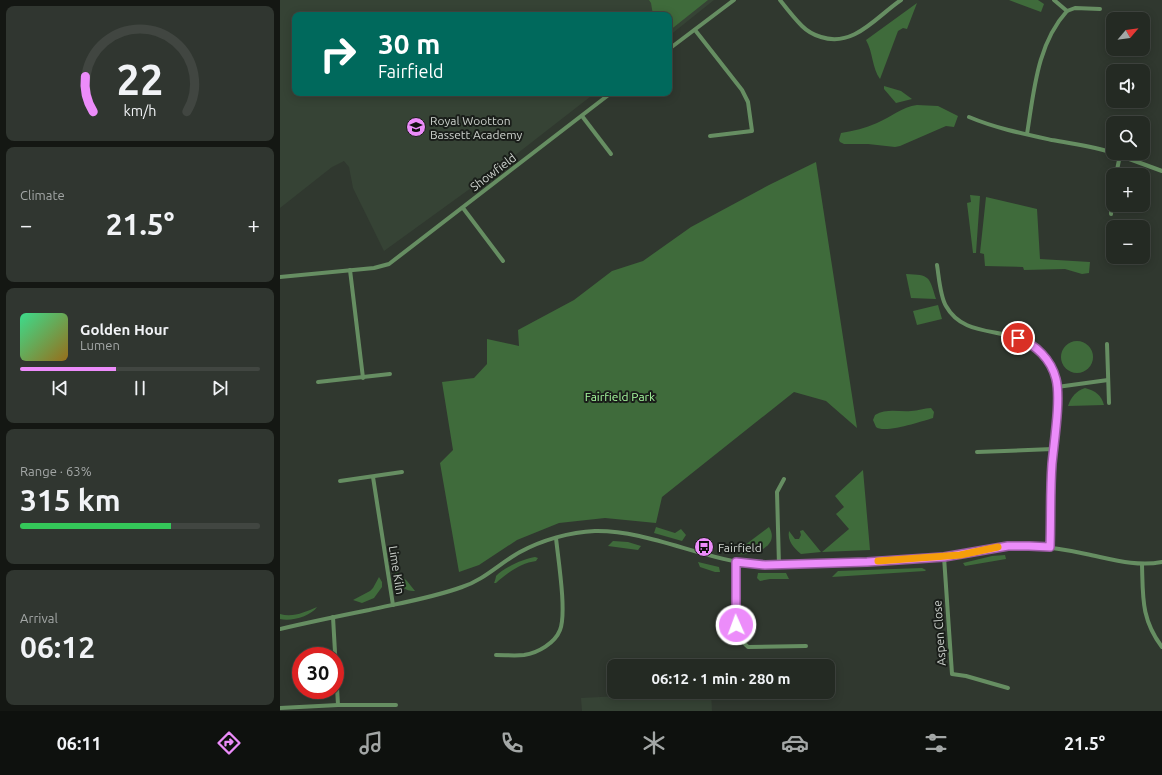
<!DOCTYPE html>
<meta charset="utf-8">
<style>
:root{--surface:#242a23;--page:#303630;--text:#f1f3f6;--muted:#a3a7a6;--line:#414641;--accent:#ec8cfa}
body{margin:0;font-family:Ubuntu,sans-serif;background:var(--page);color:var(--text);height:100vh;display:flex;flex-direction:column;font-size:15px;white-space:nowrap}
*{box-sizing:border-box;margin:0}
p{font-size:13px;color:var(--muted)}
.icon{flex:none;width:22px;height:22px;fill:none;stroke:currentColor;stroke-width:2;stroke-linecap:round;stroke-linejoin:round}
.map{position:relative;flex:1;overflow:hidden}
.panel{display:flex;flex-direction:column;gap:6px;padding:6px;background:#141713;width:280px}
.panel>*{flex:none}
.top-card{position:absolute;left:12px;top:12px;width:380px;height:84px;border-radius:8px;box-shadow:0 2px 10px #0003,0 0 0 1px var(--line);background:#00695c;color:#fff;overflow:hidden}
.needle{width:26px;rotate:61deg}
.tools{position:absolute;left:826px;top:12px;display:grid;gap:8px}
.tools a{display:grid;place-items:center;width:44px;height:44px;border-radius:8px;background:var(--surface);box-shadow:0 2px 10px #0003,0 0 0 1px var(--line);font-size:20px}
.speed{position:absolute;left:12px;top:647px;display:flex;gap:8px;font-size:20px;font-weight:700;text-align:center}
.speed>*{display:grid;place-content:center;width:52px;height:52px;border-radius:50%;background:var(--surface);box-shadow:0 2px 10px #0003,0 0 0 1px var(--line);line-height:1}
.speed .limit{border:6px solid #d22;background:#fff;color:#111}
.pin{position:absolute;display:grid;place-items:center;width:34px;height:34px;color:#fff;margin:-17px;border:2px solid #fff;border-radius:50%;box-shadow:0 1px 4px #0007}
.me{position:absolute;width:44px;margin:-22px;rotate:358deg;stroke-linejoin:round;filter:drop-shadow(0 0 3px #0008)}
.turn{display:flex;align-items:center;gap:14px;height:84px;padding:0 20px;font-size:18px}
.turn .icon{width:52px;height:52px;stroke-width:2.5}
.turn b{display:block;font-size:28px;line-height:34px}
.big{font-size:30px;font-weight:600;line-height:1.1}
.panel .card{flex:1;display:flex;flex-direction:column;justify-content:center;gap:6px;min-width:0;padding:0 14px;border-radius:8px;background:var(--page)}
.panel .dial{align-items:center;gap:0}
.dial svg{height:104px;overflow:visible;fill:none;stroke:var(--line);stroke-width:7;stroke-linecap:round;text-anchor:middle}
.dial text{fill:var(--text);stroke:none}
.song{display:flex;align-items:center;gap:12px}
.cover{width:48px;height:48px;border-radius:6px;background:linear-gradient(135deg,hsl(150 70% 55%),hsl(40 70% 35%))}
.played{height:4px;border-radius:2px;background:linear-gradient(90deg,var(--accent) 40%,var(--line) 40%)}
.keys{display:flex;justify-content:space-around;direction:ltr}
.heat{display:flex;justify-content:space-between;align-items:center;font-size:22px;direction:ltr}
.charge{height:6px;border-radius:3px;background:linear-gradient(90deg,#34c759 63%,var(--line) 0)}
.trip{position:absolute;left:327px;top:659px;width:228px;height:40px;border-radius:8px;background:var(--surface);box-shadow:0 2px 10px #0003,0 0 0 1px var(--line);font-weight:600;line-height:40px;text-align:center}
.tab-bar{display:flex;height:64px;justify-content:space-around;align-items:center;background:#0e110e;color:var(--muted)}
.tab-bar .icon{width:28px;height:28px}
.tab-bar .selected{color:var(--accent)}
.tab-bar b{font-size:18px;color:var(--text)}
main{display:flex;flex:1;min-height:0}
.map>svg:first-child{display:block}
.built{fill:#364335}
.green{fill:#3f6b3b}
.lines{fill:none;stroke-linecap:round;stroke-linejoin:round}
.minor{stroke:#668e62;stroke-width:4}
.route-casing{stroke:#995ba2;stroke-width:10}
.route{stroke:#ec8cfa;stroke-width:7}
.slow{stroke:#f59e0b;stroke-width:7}
.labels{text-anchor:middle;dominant-baseline:central;stroke-width:4;stroke-linejoin:round;paint-order:stroke}
.poi-label{font-size:12px;fill:#ced3ce;stroke:#1a1e1a;text-anchor:start}
.street-label{font-size:12px;fill:#ced3ce;stroke:#1a1e1a}
.park-label{font-size:12px;fill:#a6f99e;stroke:#1a1e1a}
</style>
<main>
<section class="panel">
<div class="card dial"><svg viewBox="0 0 100 80">
<path d="M14 69A42 42 0 1 1 86 69"/>
<path d="M14 69A42 42 0 0 1 8 42" stroke="#ec8cfa"/>
<text x="50" y="56" font-size="32" font-weight="700">22</text>
<text x="50" y="72" font-size="11">km/h</text>
</svg></div>
<div class="card"><p>Climate</p>
<div class="heat"><a>−</a><b class="big">21.5°</b><a>+</a></div>
</div>
<div class="card">
<div class="song"><i class="cover"></i><div><b>Golden Hour</b><p>Lumen</p></div></div>
<div class="played"></div>
<div class="keys"><svg class="icon" aria-label="previous" viewBox="0 0 24 24"><path d="M18 5L8 12l10 7zM5 5v14"/></svg><svg class="icon" aria-label="pause" viewBox="0 0 24 24"><path d="M8 5v14M16 5v14"/></svg><svg class="icon" aria-label="next" viewBox="0 0 24 24"><path d="M6 5l10 7-10 7zM19 5v14"/></svg></div>
</div>
<div class="card"><p>Range · 63%</p><b class="big">315 km</b><div class="charge"></div></div>
<div class="card"><p>Arrival</p><b class="big">06:12</b></div>
</section>
<div class="map">
<svg width="882" height="711" viewBox="0 0 882 711">
<rect width="100%" height="100%" fill="#30382f"/>
<!-- built -->
<g class="built">
<polygon points="0,0 434,0 389,36 389,15 15,15 15,93 315,93 220,167 104,251 73,188 69,167 64,161 52,167 0,208"/>
<polygon points="416,692 431,692 432,711 302,711 301,698"/>
</g>
<!-- green -->
<g class="green">
<polygon points="369,0 428,0 389,31 389,15 373,15 371,3"/>
<polygon points="729,0 758,0 764,4 761,12"/>
<path d="M637 3 627 29 623 28 618 31 600 79C592 68 593 52 586 40Z"/>
<polygon points="604,86 621,91 632,99 616,103 604,89"/>
<path d="M637 105 658 106 678 116 674 127 666 126 620 146 615 147 588 144H564L560 142 559 140 561 133C574 131 585 128 597 123 611 117 622 107 637 105Z"/>
<polygon points="536,162 577,428 546,401 514,392 382,497 376,523 325,518 279,523 237,540 199,565 179,572 160,463 173,450 162,382 194,378 207,364 207,339 239,346 238,330 294,300 332,271 363,261 411,227 489,185"/>
<polygon points="690,195 700,196 696,253 693,253 687,203 691,202"/>
<polygon points="706,197 757,209 760,259 810,262 809,273 802,274 785,269 744,270 743,267 705,266 704,254 700,253"/>
<path d="M626 274C650 275 649 276 656 299L631 298Z"/>
<polygon points="658,305 662,319 637,325 633,311"/>
<circle cx="797" cy="357" r="16"/>
<path d="M805 388C816 391 821 395 824 405L788 406C791 397 796 391 805 388Z"/>
<path d="M651 408 654 412 653 418C643 421 604 434 596 427L593 420 595 415C607 408 618 412 631 411 638 411 644 408 651 408Z"/>
<polygon points="583,470 590,550 542,552 569,529 556,514 564,507 555,496"/>
<polygon points="376,527 395,533 401,529 406,535 402,541 374,533"/>
<path d="M489 527C501 547 472 556 457 554L461 548Z"/>
<path d="M523 530 541 552 521 554C514 548 507 541 509 531L515 539H519L521 535 520 531Z"/>
<polygon points="333,541 348,542 361,546 358,550 328,546"/>
<polygon points="725,555 726,559 685,566 683,563 712,556"/>
<path d="M255 557 258 558 256 561C241 563 227 573 216 583H214C215 581 216 577 216 576 223 568 245 558 255 557Z"/>
<polygon points="418,562 439,567 440,572 435,572 420,567"/>
<polygon points="642,568 646,570 645,571 552,577 558,571"/>
<path d="M114 569 127 581 135 591C128 592 118 586 116 579 115 576 115 572 114 569Z"/>
<polygon points="478,573 506,573 509,579 490,579 480,581 477,578"/>
<polygon points="99,577 102,582 102,587 94,598 82,603 73,600 90,591 93,588"/>
<path d="M37 607C31 616 11 622 0 619V614C13 618 25 612 37 607Z"/>
</g>
<g class="lines">
<!-- minor -->
<g class="minor">
<path d="M500 0C507 9 514 18 522 26 527 31 534 35 541 37 574 48 597 16 621 0"/>
<polyline points="774,0 787,11 795,8 820,9"/>
<polyline points="415,30 462,90 468,102 472,131 430,136"/>
<polyline points="389,49 454,0"/>
<polyline points="302,116 331,154"/>
<path d="M689 117C715 128 744 134 772 140 793 144 814 146 833 153"/>
<path d="M747 134C754 91 757 44 787 11"/>
<polyline points="833,153 882,171"/>
<polyline points="836,175 840,155"/>
<polyline points="183,208 223,261"/>
<polyline points="831,214 833,190"/>
<path d="M657 265C659 277 660 296 666 306 690 349 751 314 774 374 782 395 774 441 772 465 770 492 771 520 770 547"/>
<polyline points="70,270 83,378"/>
<polyline points="0,277 94,268 109,264 331,93"/>
<polyline points="827,344 829,403"/>
<polyline points="38,382 110,374"/>
<polyline points="777,387 828,380"/>
<polyline points="697,452 773,449"/>
<polyline points="93,477 113,605"/>
<polyline points="60,481 122,472"/>
<polyline points="664,557 672,674 686,676 728,688"/>
<path d="M455 562C455 585 449 632 468 647L526 646"/>
<polyline points="499,565 497,492 504,479"/>
<path d="M862 565C863 597 861 619 882 647"/>
<polyline points="53,617 58,705"/>
<path d="M0 629C30 622 59 616 89 610 120 603 152 598 182 587 204 580 220 563 240 552 262 540 290 532 315 531 371 530 426 562 484 565 507 566 530 564 552 563 590 562 628 561 666 557 695 554 722 544 752 546 770 547 788 550 806 554 831 559 856 567 882 562"/>
<path d="M216 655C225 655 235 656 244 655 258 653 275 643 280 630 287 613 278 558 276 538"/>
<polyline points="0,708 58,705 116,705"/>
</g>
</g>
<g class="lines">
<defs>
<path id="route" d="M456 625V562L485 565 587 562 664 557 728 546H749L770 547C771 520 770 492 772 464 774 442 781 399 776 379 771 359 756 345 738 338"/>
</defs>
<!-- route casing -->
<use href="#route" class="route-casing"/>
<!-- route -->
<use href="#route" class="route"/>
<!-- slow -->
<polyline class="slow" points="598,561 680,555 718,547"/>
</g>
<!-- icons -->
<defs>
<symbol id="school-disc" viewBox="-11 -11 22 22"><circle r="9.5" fill="#ec8cfa" stroke="#1a1e1a"/><path d="M0-5L7-2L0 1L-7-2ZM-4 1L0 2.5L4 1V4Q0 6-4 4Z" fill="#111"/></symbol>
<symbol id="bus-disc" viewBox="-11 -11 22 22"><circle r="9.5" fill="#ec8cfa" stroke="#1a1e1a"/><path d="M-5-6H5V4H4V6H2V4H-2V6H-4V4H-5ZM-3.5-4V0h7V-4ZM-3.5 1.2v1.5H-2V1.2ZM2 1.2v1.5H3.5V1.2Z" fill="#111"/></symbol>
</defs>
<g fill-rule="evenodd">
<use href="#school-disc" x="125" y="116" width="22" height="22"/>
<use href="#bus-disc" x="413" y="536" width="22" height="22"/>
</g>
<g class="labels">
<!-- poi labels -->
<g class="poi-label">
<text x="150" y="120">Royal Wootton<tspan x="150" dy="14">Bassett Academy</tspan></text>
<text x="438" y="547">Fairfield</text>
</g>
<!-- street labels -->
<g class="street-label">
<text transform="translate(213 172) rotate(-37)">Showfield</text>
<text transform="translate(117 570) rotate(81)">Lime Kiln</text>
<text transform="translate(659 633) rotate(-94)">Aspen Close</text>
</g>
<!-- park labels -->
<g class="park-label">
<text x="340" y="396">Fairfield Park</text>
</g>
</g>
</svg>
<div class="tools">
<a><svg class="needle" viewBox="-14 -14 28 28"><path d="M0-13l5 13h-10z" fill="#e53935"/><path d="M0 13l5-13h-10z" fill="#a3a7a6"/></svg></a>
<a><svg class="icon" aria-label="sound" viewBox="0 0 24 24"><path d="M4 9h4l5-4v14l-5-4H4zM17 9q2 3 0 6"/></svg></a>
<a><svg class="icon" aria-label="search" viewBox="0 0 24 24"><circle cx="10" cy="10" r="6"/><path d="M15 15l6 6"/></svg></a>
<a>+</a>
<a>−</a>
</div>
<div class="speed"><div class="limit">30</div></div>
<div class="pin" style="left:738px;top:338px;background:#d93025"><svg class="icon" aria-label="arrive" viewBox="0 0 24 24"><path d="M6 21V4h12l-3 4 3 4H6"/></svg></div>
<svg class="me" style="left:456px;top:625px" viewBox="-20 -20 40 40"><circle r="17" fill="#ec8cfa" stroke="#fff" stroke-width="3"/><path d="M0-11L8 9 0 5-8 9z" fill="#fff"/></svg>
<div class="trip">06:12 · 1 min · 280 m</div>
<div class="top-card">
<div class="turn"><svg class="icon" aria-label="right" viewBox="0 0 24 24"><path d="M7 20v-9h11M14 6l5 5-5 5"/></svg><div><b>30 m</b>Fairfield</div></div>
</div>
</div>
</main>
<nav class="tab-bar">
<b>06:11</b>
<svg class="icon selected" aria-label="directions" viewBox="0 0 24 24"><path d="M12 3l9 9-9 9-9-9zM9 14v-3h6M13 9l2 2-2 2"/></svg>
<svg class="icon" aria-label="music" viewBox="0 0 24 24"><path d="M9 18V5l10-2v13"/><circle cx="6" cy="18" r="3"/><circle cx="16" cy="16" r="3"/></svg>
<svg class="icon" aria-label="phone" viewBox="0 0 24 24"><path d="M5 4h4l2 5-3 2q2 4 5 5l2-3 5 2v4C11 20 4 13 5 4z"/></svg>
<svg class="icon" aria-label="climate" viewBox="0 0 24 24"><path d="M12 3v18M4 7l16 10M4 17L20 7"/></svg>
<svg class="icon" aria-label="car" viewBox="0 0 24 24"><path d="M5 17H2v-5l4-1 3-4h7l3 4 3 1v5h-3M9 17h6M6 11h13"/><circle cx="7" cy="17" r="2"/><circle cx="17" cy="17" r="2"/></svg>
<svg class="icon" aria-label="filters" viewBox="0 0 24 24"><path d="M4 7h16M4 17h16"/><circle cx="9" cy="7" r="2"/><circle cx="15" cy="17" r="2"/></svg>
<b>21.5°</b>
</nav>
